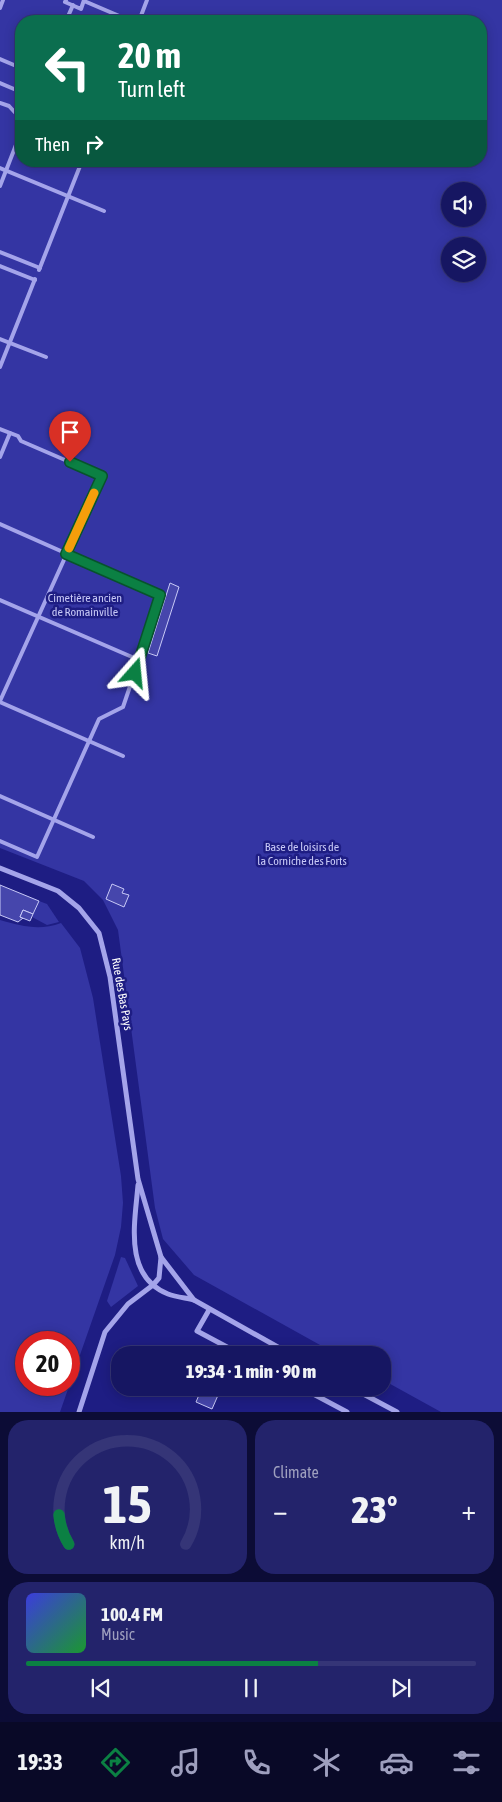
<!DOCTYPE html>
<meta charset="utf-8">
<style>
:root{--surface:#161662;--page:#23236b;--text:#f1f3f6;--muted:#9e9fbe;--line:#353577;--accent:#0b8043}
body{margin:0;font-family:"Asap Condensed",sans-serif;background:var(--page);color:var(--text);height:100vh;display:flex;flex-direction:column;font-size:19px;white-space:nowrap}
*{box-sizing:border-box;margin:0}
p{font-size:16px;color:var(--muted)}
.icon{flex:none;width:28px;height:28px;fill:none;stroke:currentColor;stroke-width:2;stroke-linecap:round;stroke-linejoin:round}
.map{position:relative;height:1412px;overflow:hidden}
.drawer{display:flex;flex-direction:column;gap:8px;padding:8px;background:#0c0c36;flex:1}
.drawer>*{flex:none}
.hud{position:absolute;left:15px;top:15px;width:472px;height:152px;border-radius:20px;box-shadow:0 2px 12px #0003,0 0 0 1px var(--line);background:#0b6e4f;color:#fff;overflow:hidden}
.buttons{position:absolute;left:441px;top:182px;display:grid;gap:10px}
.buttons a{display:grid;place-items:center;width:45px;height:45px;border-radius:50%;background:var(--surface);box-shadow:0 2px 12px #0003,0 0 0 1px var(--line);font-size:25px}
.speed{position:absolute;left:15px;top:1331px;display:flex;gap:10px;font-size:25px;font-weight:700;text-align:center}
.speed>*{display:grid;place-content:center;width:65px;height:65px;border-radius:50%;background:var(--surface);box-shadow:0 2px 12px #0003,0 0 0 1px var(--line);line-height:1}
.speed .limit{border:8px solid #d22;background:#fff;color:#111}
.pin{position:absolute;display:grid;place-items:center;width:42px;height:42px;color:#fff;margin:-51px -21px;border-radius:50% 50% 50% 0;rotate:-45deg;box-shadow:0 0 5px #0007}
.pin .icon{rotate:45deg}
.me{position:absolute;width:55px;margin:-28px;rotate:18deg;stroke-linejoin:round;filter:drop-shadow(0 0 4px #0008)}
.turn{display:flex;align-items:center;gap:18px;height:105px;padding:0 20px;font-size:22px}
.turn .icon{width:65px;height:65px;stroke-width:2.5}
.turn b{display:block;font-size:35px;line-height:42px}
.then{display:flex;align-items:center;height:48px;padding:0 20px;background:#0003;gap:10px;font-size:19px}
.big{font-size:38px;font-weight:800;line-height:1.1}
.drawer .tile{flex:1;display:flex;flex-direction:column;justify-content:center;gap:8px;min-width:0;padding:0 18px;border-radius:20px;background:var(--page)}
.drawer .dial{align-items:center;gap:0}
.dial svg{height:130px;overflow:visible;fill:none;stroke:var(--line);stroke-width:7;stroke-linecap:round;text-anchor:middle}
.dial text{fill:var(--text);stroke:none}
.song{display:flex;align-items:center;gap:15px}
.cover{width:60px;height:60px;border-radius:8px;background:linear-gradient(135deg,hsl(240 70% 55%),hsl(130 70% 35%))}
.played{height:5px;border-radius:2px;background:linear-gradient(90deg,var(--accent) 65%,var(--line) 65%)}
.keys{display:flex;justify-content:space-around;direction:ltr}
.heat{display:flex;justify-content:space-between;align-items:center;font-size:28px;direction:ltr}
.drawer .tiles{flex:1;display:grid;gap:8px;grid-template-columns:1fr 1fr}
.tile:last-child{grid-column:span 2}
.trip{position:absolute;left:111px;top:1346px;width:280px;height:50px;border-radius:20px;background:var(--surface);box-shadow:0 2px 12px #0003,0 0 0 1px var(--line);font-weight:800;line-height:50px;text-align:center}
.menu{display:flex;height:80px;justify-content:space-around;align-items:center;background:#090927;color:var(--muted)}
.menu .icon{width:35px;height:35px}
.menu .active{color:var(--accent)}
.menu b{font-size:22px;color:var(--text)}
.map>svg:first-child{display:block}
.green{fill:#3435a3;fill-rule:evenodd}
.building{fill:#4646ac;stroke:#c8c9f7}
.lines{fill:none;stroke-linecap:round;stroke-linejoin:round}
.lane{stroke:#a4a4ea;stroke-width:4}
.street{stroke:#a4a4ea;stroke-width:5}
.route-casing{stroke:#07532c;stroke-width:12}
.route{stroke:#0b8043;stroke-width:9}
.slow{stroke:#f59e0b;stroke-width:9}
.labels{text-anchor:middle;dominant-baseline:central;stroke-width:5;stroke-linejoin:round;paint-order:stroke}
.park-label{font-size:12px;fill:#c8c9f7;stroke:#1e1d83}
.street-label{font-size:12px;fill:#fff;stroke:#1e1d83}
</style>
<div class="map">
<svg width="502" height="1412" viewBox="0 0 502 1412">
<rect width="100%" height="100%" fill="#1e1d83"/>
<!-- green -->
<g class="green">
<path d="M0 0H502V1412H441L383 1380 382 1355H338L194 1275 163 1239 155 1208 118 930 103 900 84 881 0 848ZM21 21H481V161H21ZM450 191H478V219H450ZM450 246H478V274H450Z"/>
<polygon points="39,901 47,904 59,922 47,925 32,917"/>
<path d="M0 920C22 926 39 931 61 923L80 948 93 998 121 1176 123 1203 121 1227 115 1255 60 1412H0ZM69 1342V1385H26V1342Z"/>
<polygon points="121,1257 125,1258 138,1286 111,1307 107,1301"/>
</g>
<!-- building -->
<g class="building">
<polygon points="170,583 179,587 157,656 148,653"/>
<polygon points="112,884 124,889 122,893 129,895 124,907 106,899"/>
<polygon points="0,885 39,901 33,914 23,910 20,917 23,918 18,922 0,915"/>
<polygon points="23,910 33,914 30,921 20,917"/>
<polygon points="202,1388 218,1388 216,1392 219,1393 212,1409 196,1402"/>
</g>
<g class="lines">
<!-- lane -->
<g class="lane">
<polyline points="66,0 65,2 81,9 84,0"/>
<polyline points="84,1 131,21"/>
<polyline points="0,8 3,0"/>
<polyline points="66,21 73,5"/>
<polyline points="139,21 147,0"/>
<polyline points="0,59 21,68"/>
<polyline points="0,83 21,92"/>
<polyline points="0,103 9,106 21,119"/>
<polyline points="0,168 104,211"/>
<polyline points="0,186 21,132"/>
<polyline points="0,252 40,268"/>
<polyline points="0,266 35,280"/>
<polyline points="39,270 82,161"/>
<polyline points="0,339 46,357"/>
<polyline points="0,367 35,279"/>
<polyline points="0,429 18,436 21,441 102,476 0,701"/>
<polyline points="0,457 10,433"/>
<polyline points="0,524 160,595 139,660"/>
<polyline points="0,600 139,660 123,707 99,719 37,857 0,841"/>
<polyline points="0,702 123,756"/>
<polyline points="0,796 93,837"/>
</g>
<!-- street -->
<g class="street">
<polyline points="0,868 58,891 79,908 99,933 110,977 138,1179 161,1257 159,1278 153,1285 128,1304 105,1332 79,1412"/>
<path d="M138 1185C135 1222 123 1276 168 1294 176 1297 186 1298 194 1300"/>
<polyline points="161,1257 194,1300 292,1355"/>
<polyline points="209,1310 197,1331 242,1355"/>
<polyline points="302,1388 347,1412"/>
<polyline points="352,1388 397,1412"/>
</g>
</g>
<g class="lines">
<defs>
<polyline id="route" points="70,462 102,476 66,554 160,595 135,673"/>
</defs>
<!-- route casing -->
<use href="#route" class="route-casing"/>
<!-- route -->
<use href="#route" class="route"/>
<!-- slow -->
<polyline class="slow" points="69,548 94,493"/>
</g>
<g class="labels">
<!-- park labels -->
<g class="park-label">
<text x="85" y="598">Cimetière ancien<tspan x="85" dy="14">de Romainville</tspan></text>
<text x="302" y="847">Base de loisirs de<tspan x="302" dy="14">la Corniche des Forts</tspan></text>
</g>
<!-- street labels -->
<g class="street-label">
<text transform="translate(122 994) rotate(80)">Rue des Bas Pays</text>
</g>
</g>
</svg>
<div class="buttons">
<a><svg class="icon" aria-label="sound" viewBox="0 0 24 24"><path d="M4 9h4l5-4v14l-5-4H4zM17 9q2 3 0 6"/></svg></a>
<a><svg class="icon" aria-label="layers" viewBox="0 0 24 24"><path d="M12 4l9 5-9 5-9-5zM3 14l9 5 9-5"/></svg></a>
</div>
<div class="speed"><div class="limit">20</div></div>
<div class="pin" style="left:70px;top:462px;background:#d93025"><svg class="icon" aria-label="arrive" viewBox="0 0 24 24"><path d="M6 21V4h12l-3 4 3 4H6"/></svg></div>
<svg class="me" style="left:135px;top:673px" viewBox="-20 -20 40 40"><path d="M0-17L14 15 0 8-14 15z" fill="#0b8043" stroke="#fff" stroke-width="4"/></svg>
<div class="trip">19:34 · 1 min · 90 m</div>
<div class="hud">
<div class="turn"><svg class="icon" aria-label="left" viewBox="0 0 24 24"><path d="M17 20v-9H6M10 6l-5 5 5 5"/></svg><div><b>20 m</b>Turn left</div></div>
<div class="then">Then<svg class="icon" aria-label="right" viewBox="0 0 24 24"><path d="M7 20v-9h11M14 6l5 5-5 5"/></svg></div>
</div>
</div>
<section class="drawer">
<div class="tiles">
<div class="tile dial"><svg viewBox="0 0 100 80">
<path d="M14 69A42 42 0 1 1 86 69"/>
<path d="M14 69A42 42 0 0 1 8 51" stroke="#0b8043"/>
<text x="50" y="56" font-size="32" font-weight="700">15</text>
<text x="50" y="72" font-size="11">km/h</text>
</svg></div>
<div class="tile"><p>Climate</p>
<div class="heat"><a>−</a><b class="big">23°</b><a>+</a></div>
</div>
<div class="tile">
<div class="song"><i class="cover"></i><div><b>100.4 FM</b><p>Music</p></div></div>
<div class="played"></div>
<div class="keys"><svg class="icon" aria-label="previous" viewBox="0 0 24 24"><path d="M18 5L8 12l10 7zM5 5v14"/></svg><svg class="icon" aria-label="pause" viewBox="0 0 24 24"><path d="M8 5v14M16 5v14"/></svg><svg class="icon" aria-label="next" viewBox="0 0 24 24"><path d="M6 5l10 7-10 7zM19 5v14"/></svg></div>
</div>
</div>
</section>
<nav class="menu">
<b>19:33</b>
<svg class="icon active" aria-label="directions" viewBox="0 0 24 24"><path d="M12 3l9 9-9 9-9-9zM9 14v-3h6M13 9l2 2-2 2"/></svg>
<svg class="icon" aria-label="music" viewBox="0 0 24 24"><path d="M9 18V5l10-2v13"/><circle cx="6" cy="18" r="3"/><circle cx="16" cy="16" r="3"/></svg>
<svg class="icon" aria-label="phone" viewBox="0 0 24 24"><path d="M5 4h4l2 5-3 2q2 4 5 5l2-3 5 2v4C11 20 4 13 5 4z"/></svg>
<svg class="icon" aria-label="climate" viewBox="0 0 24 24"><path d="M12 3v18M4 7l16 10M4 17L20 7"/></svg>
<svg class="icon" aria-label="car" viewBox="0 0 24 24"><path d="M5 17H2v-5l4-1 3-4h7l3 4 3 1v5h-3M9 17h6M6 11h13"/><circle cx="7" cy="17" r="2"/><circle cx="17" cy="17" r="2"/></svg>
<svg class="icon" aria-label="filters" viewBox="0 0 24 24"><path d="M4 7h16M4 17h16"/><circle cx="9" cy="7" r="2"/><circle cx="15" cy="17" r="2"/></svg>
</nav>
